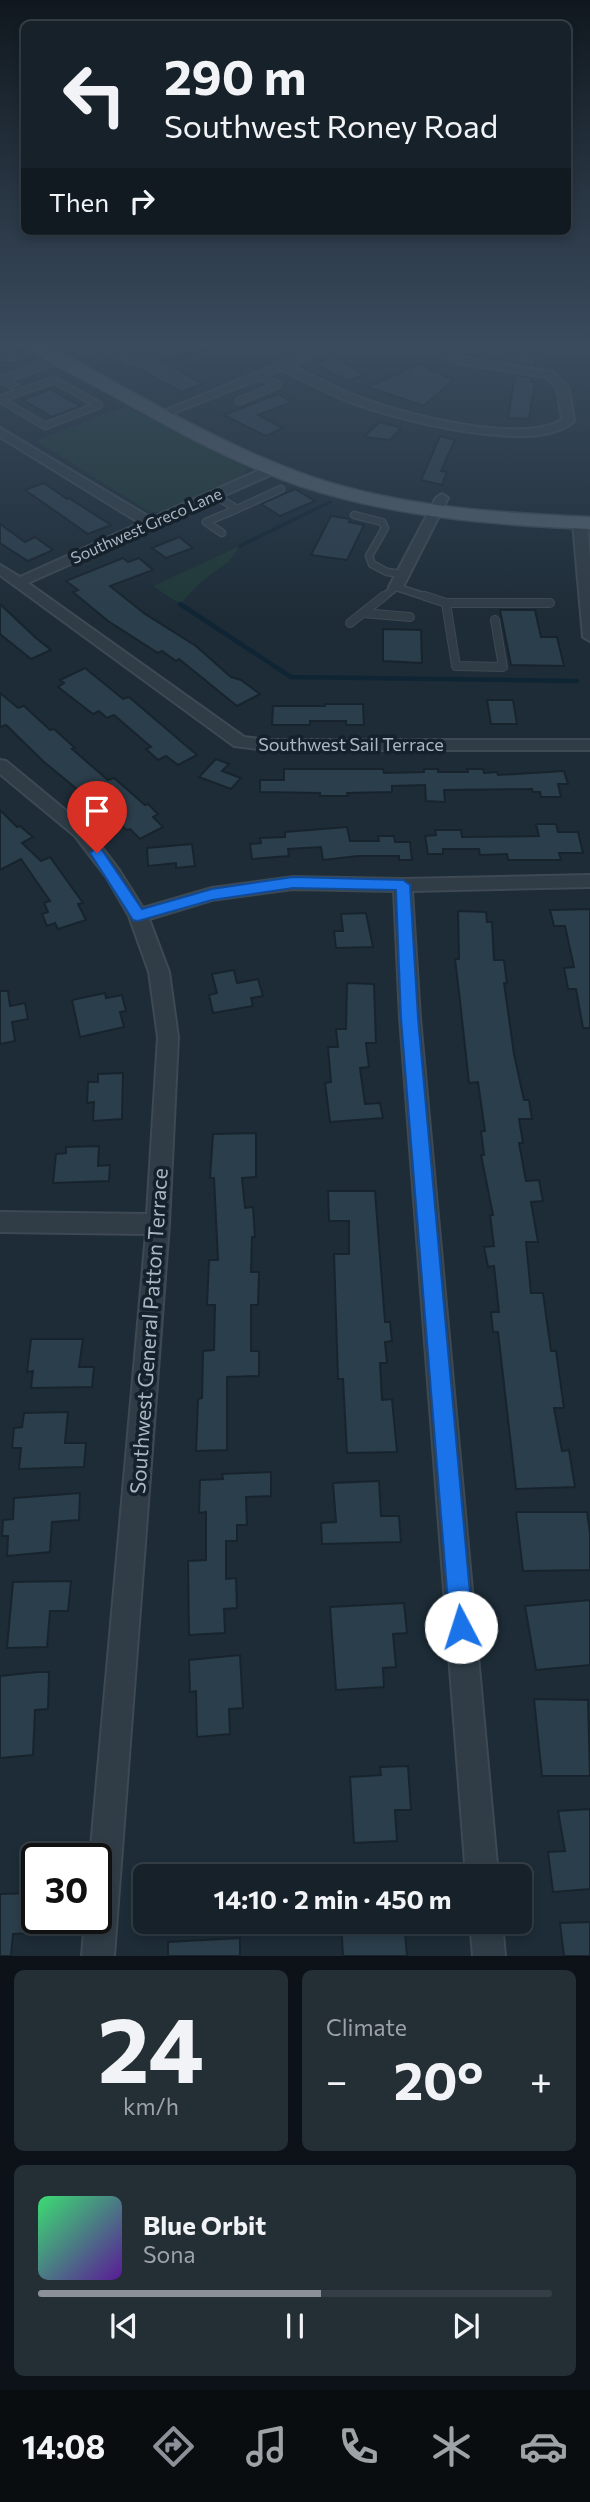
<!DOCTYPE html>
<meta charset="utf-8">
<style>
:root{--surface:#162129;--page:#232e35;--text:#f1f3f6;--muted:#9ea3a8;--line:#353e46;--accent:#8c9099}
body{margin:0;font-family:Commissioner,sans-serif;background:var(--page);color:var(--text);height:100vh;display:flex;flex-direction:column;font-size:26px;white-space:nowrap}
*{box-sizing:border-box;margin:0}
p{font-size:23px;color:var(--muted)}
.icon{flex:none;width:38px;height:38px;fill:none;stroke:currentColor;stroke-width:2;stroke-linecap:round;stroke-linejoin:round}
.map{position:relative;height:1956px;overflow:hidden}
.sheet{display:flex;flex-direction:column;gap:14px;padding:14px;background:#0c1217;flex:1}
.sheet>*{flex:none}
.guide{position:absolute;left:21px;top:21px;width:550px;height:214px;border-radius:10px;box-shadow:0 4px 10px #0003,0 0 0 2px var(--line);background:#162129;color:var(--text);overflow:hidden}
.speed{position:absolute;left:21px;top:1843px;display:flex;gap:14px;font-size:35px;font-weight:700;text-align:center}
.speed>*{display:grid;place-content:center;width:91px;height:91px;border-radius:50%;background:var(--surface);box-shadow:0 4px 10px #0003,0 0 0 2px var(--line);line-height:1}
.speed .limit{border:4px solid #111;border-radius:10px;background:#fff;color:#111}
.pin{position:absolute;display:grid;place-items:center;width:60px;height:60px;color:#fff;margin:-72px -30px;border-radius:50% 50% 50% 0;rotate:-45deg;box-shadow:0 0 7px #0007}
.pin .icon{rotate:45deg}
.me{position:absolute;width:77px;margin:-38px;rotate:355deg;stroke-linejoin:round;filter:drop-shadow(0 0 5px #0008)}
.turn{display:flex;align-items:center;gap:24px;height:147px;padding:0 28px;font-size:32px}
.turn .icon{width:91px;height:91px;stroke-width:2.5}
.turn b{display:block;font-size:49px;line-height:60px}
.then{display:flex;align-items:center;height:66px;padding:0 28px;background:#0003;gap:14px;font-size:26px}
.big{font-size:52px;font-weight:700;line-height:1.1}
.sheet .tile{flex:1;display:flex;flex-direction:column;justify-content:center;gap:10px;min-width:0;padding:0 24px;border-radius:10px;background:var(--page)}
.sheet .dial{align-items:center;gap:0}
.dial b{font-size:91px;line-height:1}
.song{display:flex;align-items:center;gap:21px}
.cover{width:84px;height:84px;border-radius:10px;background:linear-gradient(135deg,hsl(140 70% 55%),hsl(270 70% 35%))}
.played{height:7px;border-radius:4px;background:linear-gradient(90deg,var(--accent) 55%,var(--line) 55%)}
.keys{display:flex;justify-content:space-around;direction:ltr}
.heat{display:flex;justify-content:space-between;align-items:center;font-size:38px;direction:ltr}
.sheet .tiles{flex:1;display:grid;gap:14px;grid-template-columns:1fr 1fr}
.tile:last-child{grid-column:span 2}
.trip{position:absolute;left:133px;top:1864px;width:399px;height:70px;border-radius:10px;background:var(--surface);box-shadow:0 4px 10px #0003,0 0 0 2px var(--line);font-weight:700;line-height:70px;text-align:center}
.tabs{display:flex;height:112px;justify-content:space-around;align-items:center;background:#090d10;color:var(--muted)}
.tabs .icon{width:49px;height:49px}
.tabs .selected{color:var(--accent)}
.tabs b{font-size:32px;color:var(--text)}
.map>svg:first-child{display:block}
.green{fill:#1f3837}
.lines{fill:none;stroke-linecap:round;stroke-linejoin:round}
.stream-far1{stroke:#102534;stroke-width:3.5}
.stream{stroke:#102534;stroke-width:4.5}
.building{fill:#2b3e4b;stroke:#18242d;stroke-width:2}
.lane-far1-casing{stroke:#3d4953;stroke-width:9}
.lane-casing{stroke:#3d4953;stroke-width:10}
.street-casing{stroke:#3d4953;stroke-width:4}
.primary-casing{stroke:#3d4953;stroke-width:3}
.lane-far1{stroke:#303d47;stroke-width:6}
.lane{stroke:#303d47;stroke-width:8}
.street{fill:#303d47;fill-rule:evenodd}
.primary{fill:#4e5d68;fill-rule:evenodd}
.route{fill:#1a73e8;stroke:#114b97;stroke-width:2}
.labels{text-anchor:middle;dominant-baseline:central;stroke-width:7;stroke-linejoin:round;paint-order:stroke}
.far-street-label{font-size:16px;fill:#aab8c5;stroke:#16222b}
.street-label{font-size:18px;fill:#aab8c5;stroke:#16222b}
.near-street-label{font-size:21px;fill:#aab8c5;stroke:#16222b}
</style>
<div class="map">
<svg width="590" height="1956" viewBox="0 0 590 1956">
<rect width="100%" height="100%" fill="#1d2c37"/>
<!-- green -->
<g class="green">
<polygon points="125,406 247,468 243,477 161,512 150,512 36,441"/>
<polygon points="240,546 228,562 202,581 180,604 153,586"/>
</g>
<g class="lines">
<!-- stream-far1 -->
<g class="stream-far1">
<polyline points="159,365 222,342"/>
<polyline points="240,546 330,502"/>
</g>
<!-- stream -->
<polyline class="stream" points="180,604 291,677 577,681"/>
</g>
<!-- building -->
<g class="building">
<polygon points="0,342 22,353 16,363 0,362"/>
<polygon points="122,348 140,358 150,354 203,384 181,392 134,366 128,368 103,354"/>
<polygon points="520,349 538,351 534,366 517,364"/>
<polygon points="333,356 365,375 347,381 315,363"/>
<polygon points="420,364 453,380 424,406 368,387"/>
<polygon points="515,375 532,377 531,382 535,382 529,419 508,418"/>
<polygon points="51,389 53,391 81,406 52,417 23,400"/>
<polygon points="278,394 292,402 258,415 283,428 266,436 224,415"/>
<polygon points="379,422 399,427 401,428 390,440 364,437"/>
<polygon points="440,436 455,440 441,471 447,472 442,485 421,480"/>
<polygon points="44,483 67,499 69,498 111,525 88,534 25,490"/>
<polygon points="295,489 315,501 280,516 261,504"/>
<polygon points="331,516 350,519 349,522 364,525 347,560 311,555"/>
<polygon points="0,524 25,542 35,537 53,550 28,561 0,543"/>
<polygon points="179,537 193,548 166,558 152,548"/>
<polygon points="123,558 128,562 139,558 153,570 110,586 145,614 196,646 231,677 241,680 260,694 237,706 179,659 176,661 162,651 158,653 108,621 73,592 78,590 66,581"/>
<polygon points="0,604 36,638 51,650 31,659 0,634"/>
<polygon points="500,610 535,610 541,637 557,637 564,666 511,665"/>
<polygon points="383,629 421,630 422,663 383,661"/>
<polygon points="85,668 123,699 129,697 197,755 178,765 166,756 158,760 146,749 151,747 114,715 107,718 99,711 93,714 58,687 64,683 60,680"/>
<polygon points="0,693 18,708 24,706 50,730 54,729 75,748 72,749 108,780 114,778 145,805 148,804 158,814 153,817 163,827 140,839 130,829 126,830 108,811 105,812 44,762 6,725 0,727"/>
<polygon points="487,700 513,700 517,724 491,724"/>
<polygon points="325,704 363,704 364,725 346,725 346,721 310,721 310,725 272,725 273,706 325,706"/>
<polygon points="216,759 229,764 222,771 241,778 231,789 199,777"/>
<polygon points="284,769 383,769 384,773 424,772 424,769 438,769 438,772 468,772 467,769 483,769 484,773 497,772 498,775 564,771 568,784 558,784 561,797 541,797 540,792 533,792 532,789 444,790 445,802 426,801 425,785 392,786 392,792 347,793 348,796 320,796 320,793 260,792 260,780 284,780"/>
<polygon points="0,810 17,827 20,826 33,837 22,843 41,861 50,857 83,903 78,904 86,920 58,929 55,923 47,926 42,914 48,912 44,903 50,901 21,859 0,870"/>
<polygon points="536,824 556,824 558,832 578,832 583,853 559,853 561,860 508,860 507,854 480,855 479,849 443,849 443,854 428,854 425,836 436,835 435,830 461,830 462,837 539,836"/>
<polygon points="347,827 350,841 379,841 378,836 394,836 395,842 410,842 412,860 399,860 399,856 358,856 323,860 321,847 288,849 289,856 252,859 250,844 261,843 260,838 285,837 285,832"/>
<polygon points="192,844 195,866 176,868 176,863 148,866 147,848"/>
<polygon points="590,909 590,1028 583,1028 576,989 568,989 564,968 574,967 565,926 554,926 550,910"/>
<polygon points="458,911 486,912 487,922 492,922 494,960 504,960 507,983 504,983 514,1054 524,1100 529,1100 532,1119 519,1119 523,1143 519,1143 526,1181 539,1180 543,1201 531,1202 538,1242 526,1242 531,1293 543,1293 551,1351 556,1351 564,1408 554,1408 562,1451 569,1450 575,1487 516,1489 498,1332 493,1332 491,1312 499,1312 494,1266 488,1267 484,1247 494,1246 490,1215 493,1215 481,1155 484,1155 481,1131 485,1131 478,1082 469,1083 459,992 455,959 459,959"/>
<polygon points="366,913 373,947 336,948 334,931 343,931 341,914"/>
<polygon points="234,970 237,983 258,979 263,996 251,998 253,1006 213,1013 209,995 217,993 212,974"/>
<polygon points="347,983 374,984 376,1043 366,1043 369,1067 360,1068 365,1104 380,1103 383,1118 330,1122 325,1083 331,1082 328,1047 338,1047 336,1029 346,1029"/>
<polygon points="0,991 8,991 10,1006 25,1003 28,1019 12,1022 15,1041 0,1044"/>
<polygon points="105,993 106,998 122,995 126,1011 120,1012 124,1027 80,1037 72,1000"/>
<polygon points="123,1073 122,1119 93,1121 94,1102 87,1103 88,1082 98,1082 98,1074"/>
<polygon points="256,1133 256,1177 242,1178 245,1208 253,1207 255,1237 252,1237 251,1272 259,1272 258,1305 251,1305 251,1351 259,1351 259,1376 227,1377 227,1450 196,1451 198,1399 202,1398 203,1351 214,1350 215,1305 207,1305 209,1260 218,1260 214,1178 210,1178 213,1134"/>
<polygon points="99,1146 98,1166 110,1165 109,1181 53,1183 56,1154 66,1153 66,1147"/>
<polygon points="328,1191 375,1191 385,1322 390,1322 392,1341 385,1342 387,1363 380,1363 382,1400 392,1399 397,1452 347,1453 343,1379 338,1379 334,1254 349,1254 349,1221 329,1221"/>
<polygon points="31,1339 83,1339 79,1367 94,1367 92,1387 31,1388 33,1371 27,1372"/>
<polygon points="68,1412 65,1443 86,1443 84,1467 19,1469 21,1448 12,1448 14,1428 22,1427 24,1413"/>
<polygon points="271,1472 271,1496 246,1497 247,1525 237,1525 237,1541 226,1541 226,1579 236,1578 237,1608 224,1609 225,1633 189,1635 188,1561 206,1560 206,1512 199,1513 200,1480 223,1479 222,1474"/>
<polygon points="379,1481 381,1516 399,1516 401,1542 322,1544 321,1523 336,1522 333,1483"/>
<polygon points="80,1493 79,1520 52,1522 50,1552 7,1556 8,1536 2,1536 3,1520 13,1519 14,1498"/>
<polygon points="516,1512 587,1512 590,1533 590,1570 523,1571"/>
<polygon points="71,1581 68,1611 50,1611 47,1647 7,1648 13,1582"/>
<polygon points="590,1600 590,1665 536,1670 525,1606"/>
<polygon points="404,1603 407,1633 393,1634 396,1667 383,1668 384,1687 336,1690 330,1607"/>
<polygon points="240,1655 243,1708 229,1709 230,1734 197,1737 196,1691 190,1692 189,1660"/>
<polygon points="38,1672 49,1672 48,1709 35,1710 33,1755 0,1758 0,1676"/>
<polygon points="534,1699 588,1700 590,1776 542,1776"/>
<polygon points="408,1766 411,1810 395,1810 397,1841 354,1843 350,1777 381,1775 380,1767"/>
<polygon points="590,1809 590,1889 553,1892 548,1852 565,1851 558,1811"/>
<polygon points="35,1893 32,1933 13,1934 11,1956 0,1956 0,1894"/>
<polygon points="341,1922 404,1922 407,1956 343,1956"/>
<polygon points="590,1922 590,1956 564,1956 560,1923"/>
<polygon points="240,1938 240,1956 168,1956 168,1942"/>
</g>
<g class="lines">
<defs>
<g id="lane-far1">
<polyline points="3,380 22,391"/>
<polygon points="54,380 99,405 45,426 0,399"/>
<polyline points="239,401 278,385 258,376"/>
<polyline points="214,495 237,509 206,522 222,533"/>
<polyline points="237,509 281,489"/>
<polyline points="354,515 382,522 385,528 369,556 372,564 387,572 402,574"/>
<polyline points="382,598 396,587 430,598"/>
</g>
<g id="lane">
<polyline points="425,596 446,603 550,603"/>
<polyline points="446,603 456,666 503,667 495,620"/>
<polyline points="363,613 410,617"/>
<polyline points="350,623 384,596"/>
</g>
<g id="street">
<polygon points="97,342 113,342 83,355 74,353"/>
<path d="M332 342H347L292 366C311 375 331 386 351 394 397 413 518 445 562 420L557 388 546 377 463 364 406 342H422L465 358 553 372 569 388 574 421C537 457 396 419 350 402 327 393 305 381 282 370L166 416 156 414Z"/>
<polygon points="61,356 65,357 65,361 0,384 0,377"/>
<polygon points="0,428 151,518 269,466 277,466 277,472 28,583 244,737 267,740 590,740 590,750 267,750 234,746 0,575 0,565 20,577 140,523 0,437"/>
<polygon points="442,494 448,498 403,587 401,590 391,590 389,587 436,498"/>
<polygon points="580,519 587,523 590,559 590,641 583,637 573,523"/>
<polygon points="0,760 6,761 87,828 119,870 143,908 212,888 293,877 403,879 590,875 590,887 412,891 420,1018 498,1876 466,1876 400,1018 394,891 293,889 212,900 149,919 169,972 178,1037 169,1224 114,1956 82,1956 85,1918 96,1918 96,1858 90,1858 146,1234 0,1232 0,1212 147,1214 158,1037 149,972 129,916 107,878 75,836 0,774"/>
<polygon points="470,1922 502,1922 505,1956 473,1956"/>
</g>
<path id="primary" d="M21 342H42C131 390 217 444 312 477 401 507 497 513 590 517V529C493 525 394 517 300 486 233 463 170 428 108 393 89 382 33 356 21 342Z"/>
</defs>
<!-- lane-far1 casing -->
<use href="#lane-far1" class="lane-far1-casing"/>
<!-- lane casing -->
<use href="#lane" class="lane-casing"/>
<!-- street casing -->
<use href="#street" class="street-casing"/>
<!-- primary casing -->
<use href="#primary" class="primary-casing"/>
<!-- lane-far1 -->
<use href="#lane-far1" class="lane-far1"/>
<!-- lane -->
<use href="#lane" class="lane"/>
<!-- street -->
<use href="#street" class="street"/>
<!-- primary -->
<use href="#primary" class="primary"/>
</g>
<!-- sky -->
<linearGradient id="sky" x2="0" y2="1"><stop stop-color="#10181e"/><stop offset="0.56" stop-color="#3a4b5e"/><stop offset="1" stop-color="#3a4b5e" stop-opacity="0"/></linearGradient>
<rect width="590" height="616" fill="url(#sky)"/>
<!-- route -->
<polygon class="route" points="97,848 102,850 142,909 212,889 293,877 403,880 410,885 418,1018 473,1627 469,1635 461,1638 453,1635 450,1627 401,1018 396,890 293,888 212,900 138,921 133,920 90,853"/>
<g class="labels">
<!-- far-street labels -->
<g class="far-street-label">
<text transform="translate(146 525) rotate(-24)">Southwest Greco Lane</text>
</g>
<!-- street labels -->
<g class="street-label">
<text x="351" y="744">Southwest Sail Terrace</text>
</g>
<!-- near-street labels -->
<g class="near-street-label">
<text transform="translate(148 1331) rotate(-86)">Southwest General Patton Terrace</text>
</g>
</g>
</svg>
<div class="speed"><div class="limit">30</div></div>
<div class="pin" style="left:97px;top:853px;background:#d93025"><svg class="icon" aria-label="arrive" viewBox="0 0 24 24"><path d="M6 21V4h12l-3 4 3 4H6"/></svg></div>
<svg class="me" style="left:461px;top:1627px" viewBox="-20 -20 40 40"><circle r="19" fill="#fff"/><path d="M0-13L10 11 0 6-10 11z" fill="#1a73e8"/></svg>
<div class="trip">14:10 · 2 min · 450 m</div>
<div class="guide">
<div class="turn"><svg class="icon" aria-label="left" viewBox="0 0 24 24"><path d="M17 20v-9H6M10 6l-5 5 5 5"/></svg><div><b>290 m</b>Southwest Roney Road</div></div>
<div class="then">Then<svg class="icon" aria-label="right" viewBox="0 0 24 24"><path d="M7 20v-9h11M14 6l5 5-5 5"/></svg></div>
</div>
</div>
<section class="sheet">
<div class="tiles">
<div class="tile dial"><b>24</b><p>km/h</p></div>
<div class="tile"><p>Climate</p>
<div class="heat"><a>−</a><b class="big">20°</b><a>+</a></div>
</div>
<div class="tile">
<div class="song"><i class="cover"></i><div><b>Blue Orbit</b><p>Sona</p></div></div>
<div class="played"></div>
<div class="keys"><svg class="icon" aria-label="previous" viewBox="0 0 24 24"><path d="M18 5L8 12l10 7zM5 5v14"/></svg><svg class="icon" aria-label="pause" viewBox="0 0 24 24"><path d="M8 5v14M16 5v14"/></svg><svg class="icon" aria-label="next" viewBox="0 0 24 24"><path d="M6 5l10 7-10 7zM19 5v14"/></svg></div>
</div>
</div>
</section>
<nav class="tabs">
<b>14:08</b>
<svg class="icon selected" aria-label="directions" viewBox="0 0 24 24"><path d="M12 3l9 9-9 9-9-9zM9 14v-3h6M13 9l2 2-2 2"/></svg>
<svg class="icon" aria-label="music" viewBox="0 0 24 24"><path d="M9 18V5l10-2v13"/><circle cx="6" cy="18" r="3"/><circle cx="16" cy="16" r="3"/></svg>
<svg class="icon" aria-label="phone" viewBox="0 0 24 24"><path d="M5 4h4l2 5-3 2q2 4 5 5l2-3 5 2v4C11 20 4 13 5 4z"/></svg>
<svg class="icon" aria-label="climate" viewBox="0 0 24 24"><path d="M12 3v18M4 7l16 10M4 17L20 7"/></svg>
<svg class="icon" aria-label="car" viewBox="0 0 24 24"><path d="M5 17H2v-5l4-1 3-4h7l3 4 3 1v5h-3M9 17h6M6 11h13"/><circle cx="7" cy="17" r="2"/><circle cx="17" cy="17" r="2"/></svg>
</nav>
